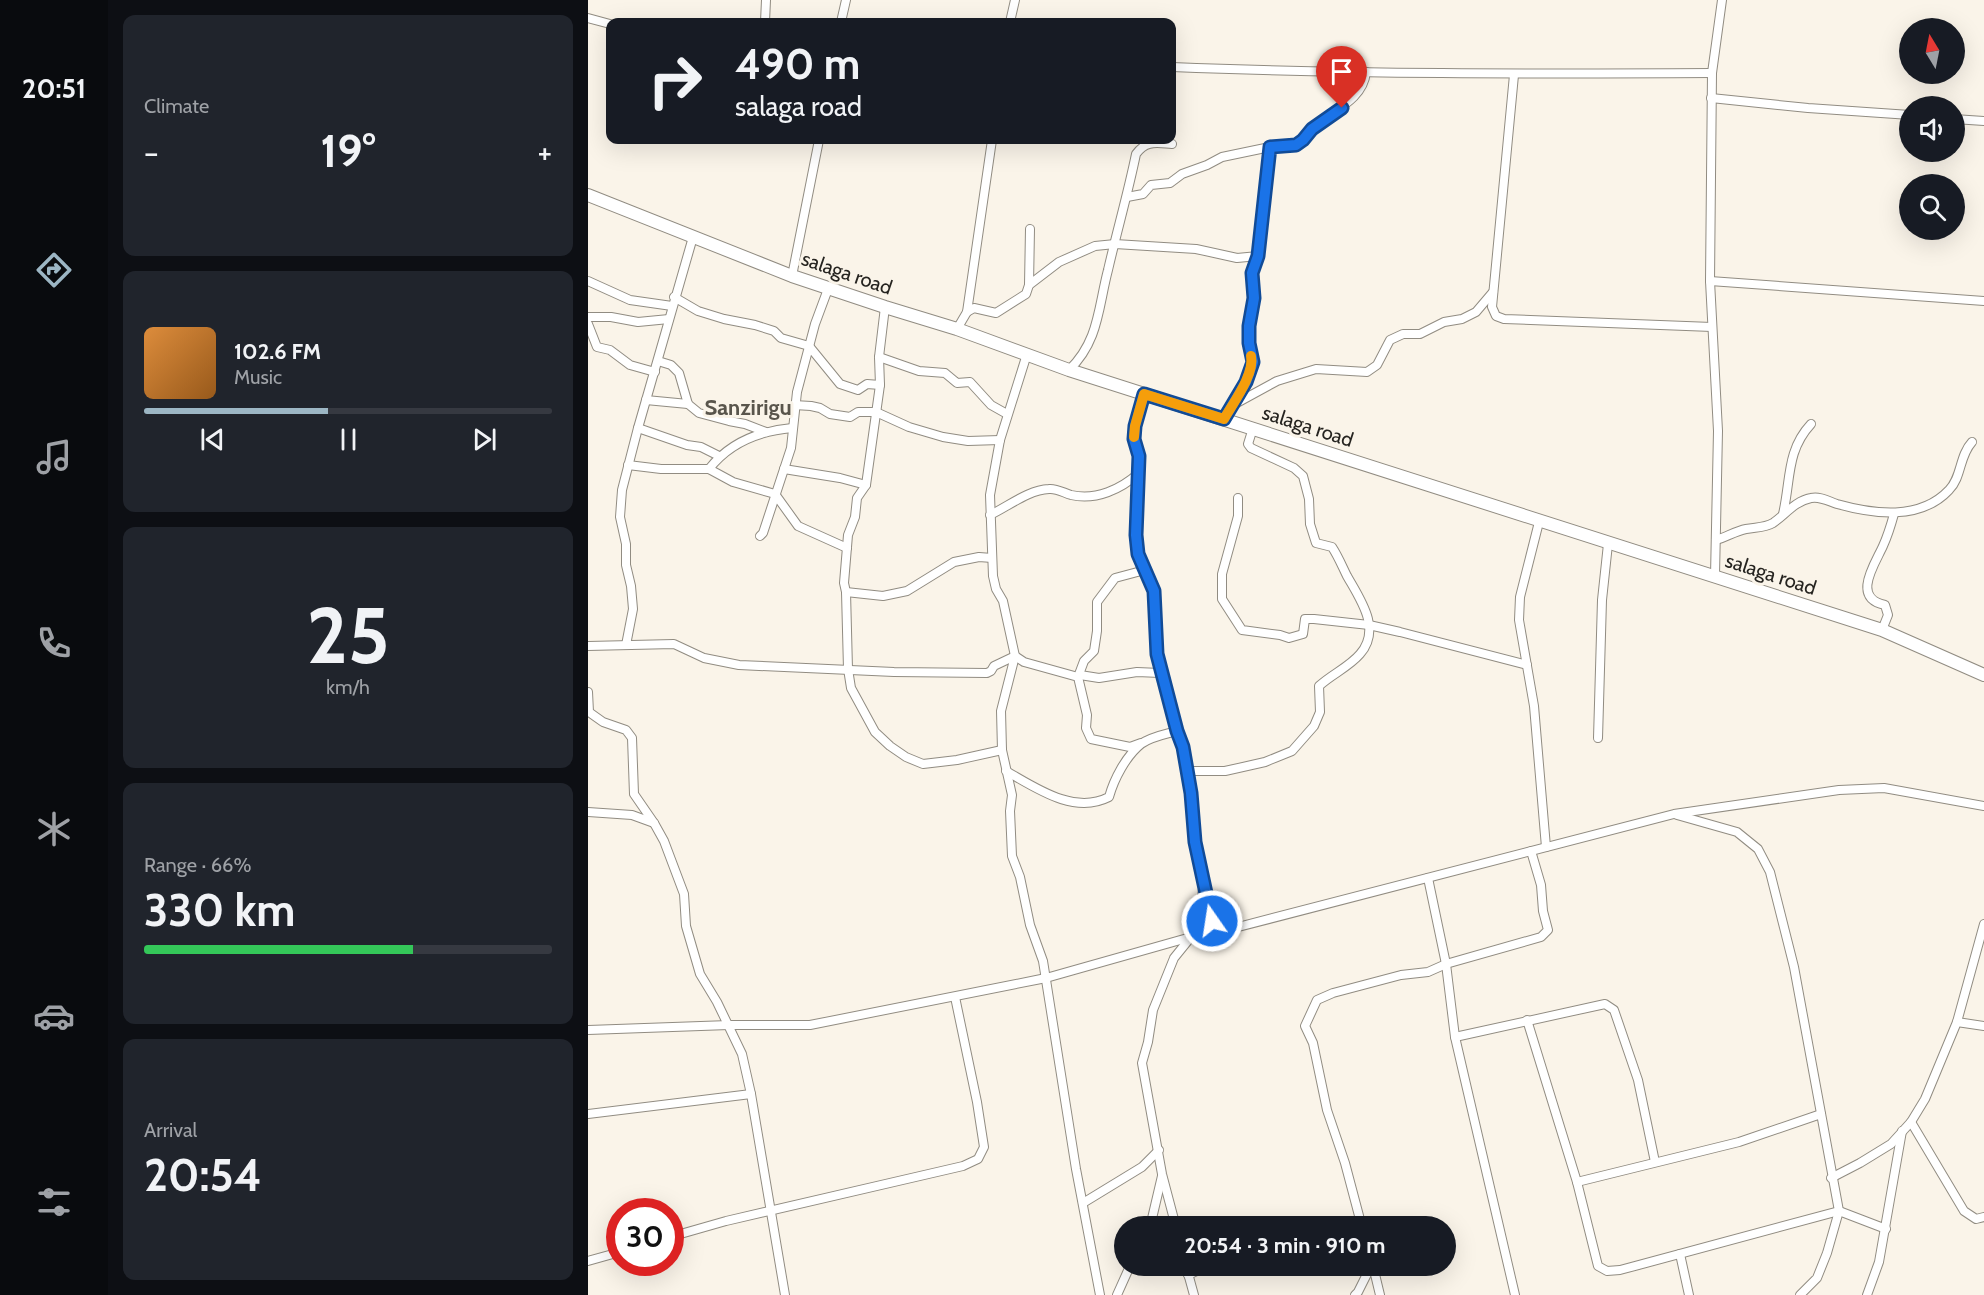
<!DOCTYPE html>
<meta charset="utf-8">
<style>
:root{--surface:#171b24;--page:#20242c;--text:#f1f3f6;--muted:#9ea1a6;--line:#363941;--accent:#9cb6c4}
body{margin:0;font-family:Cabin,sans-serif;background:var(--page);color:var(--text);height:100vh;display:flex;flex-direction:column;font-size:22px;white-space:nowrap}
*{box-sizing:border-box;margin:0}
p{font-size:20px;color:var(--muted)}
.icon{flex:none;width:33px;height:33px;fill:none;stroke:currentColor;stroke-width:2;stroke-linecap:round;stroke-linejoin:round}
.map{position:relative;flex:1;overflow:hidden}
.drawer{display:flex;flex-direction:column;gap:15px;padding:15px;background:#0d0f14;width:480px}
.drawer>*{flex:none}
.guide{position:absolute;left:18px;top:18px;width:570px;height:126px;border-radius:12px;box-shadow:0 6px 24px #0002;background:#171b24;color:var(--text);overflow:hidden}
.needle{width:39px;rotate:350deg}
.fabs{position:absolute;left:1311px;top:18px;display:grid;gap:12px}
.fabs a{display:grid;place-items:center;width:66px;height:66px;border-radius:50%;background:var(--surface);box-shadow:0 6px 24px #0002;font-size:30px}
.speed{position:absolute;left:18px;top:1198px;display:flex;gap:12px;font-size:30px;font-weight:700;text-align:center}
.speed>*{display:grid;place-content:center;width:78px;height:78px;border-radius:50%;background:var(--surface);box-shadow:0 6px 24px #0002;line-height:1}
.speed .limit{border:9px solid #d22;background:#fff;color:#111}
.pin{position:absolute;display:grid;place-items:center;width:51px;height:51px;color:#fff;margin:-62px -26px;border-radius:50% 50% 50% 0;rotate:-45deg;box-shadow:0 0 6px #0007}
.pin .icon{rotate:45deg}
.me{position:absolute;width:66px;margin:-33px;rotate:347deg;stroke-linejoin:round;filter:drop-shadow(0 0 4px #0008)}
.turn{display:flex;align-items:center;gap:21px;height:126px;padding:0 30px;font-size:27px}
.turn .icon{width:78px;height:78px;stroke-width:2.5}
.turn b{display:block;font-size:42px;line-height:51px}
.big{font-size:45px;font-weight:700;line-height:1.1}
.drawer .tile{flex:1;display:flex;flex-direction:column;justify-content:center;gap:9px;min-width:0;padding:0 21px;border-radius:12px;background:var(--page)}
.drawer .dial{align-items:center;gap:0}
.dial b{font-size:78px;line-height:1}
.song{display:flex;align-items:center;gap:18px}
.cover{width:72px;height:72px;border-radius:9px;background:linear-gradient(135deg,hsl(30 70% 55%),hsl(30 70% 35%))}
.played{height:6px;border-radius:3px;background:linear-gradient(90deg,var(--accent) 45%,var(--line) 45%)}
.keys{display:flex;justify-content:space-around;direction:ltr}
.heat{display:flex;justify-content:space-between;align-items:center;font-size:33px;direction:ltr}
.charge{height:9px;border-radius:4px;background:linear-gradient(90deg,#34c759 66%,var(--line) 0)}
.trip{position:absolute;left:526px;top:1216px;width:342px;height:60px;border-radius:30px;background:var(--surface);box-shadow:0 6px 24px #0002;font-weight:700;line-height:60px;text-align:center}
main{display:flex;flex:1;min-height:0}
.menu{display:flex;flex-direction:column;width:108px;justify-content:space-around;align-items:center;background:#090b0e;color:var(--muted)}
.menu .icon{width:42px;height:42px}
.menu .current{color:var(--accent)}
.menu b{font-size:27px;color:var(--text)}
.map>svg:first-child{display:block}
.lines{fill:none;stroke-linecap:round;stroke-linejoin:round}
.street-casing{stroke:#918c82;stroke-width:10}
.primary-casing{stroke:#918c82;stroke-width:14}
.street{stroke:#fff;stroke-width:8}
.primary{stroke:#fff;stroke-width:12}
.route-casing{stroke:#114b97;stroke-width:15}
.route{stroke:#1a73e8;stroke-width:10}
.slow{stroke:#f59e0b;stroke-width:10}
.labels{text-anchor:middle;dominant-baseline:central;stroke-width:6;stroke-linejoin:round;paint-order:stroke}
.street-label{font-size:20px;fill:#262420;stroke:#faf4e9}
.quarter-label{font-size:22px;font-weight:bold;fill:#59554c;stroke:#faf4e9}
</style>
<main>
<nav class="menu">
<b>20:51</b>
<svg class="icon current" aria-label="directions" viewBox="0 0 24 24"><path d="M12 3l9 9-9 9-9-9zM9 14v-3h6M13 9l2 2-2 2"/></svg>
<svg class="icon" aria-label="music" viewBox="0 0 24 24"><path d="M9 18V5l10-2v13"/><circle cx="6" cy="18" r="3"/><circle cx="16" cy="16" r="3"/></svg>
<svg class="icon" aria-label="phone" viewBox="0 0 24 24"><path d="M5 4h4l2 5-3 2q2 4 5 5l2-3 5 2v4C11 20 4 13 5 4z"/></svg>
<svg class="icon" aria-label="climate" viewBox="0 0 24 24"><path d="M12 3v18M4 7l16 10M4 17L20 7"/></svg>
<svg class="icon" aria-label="car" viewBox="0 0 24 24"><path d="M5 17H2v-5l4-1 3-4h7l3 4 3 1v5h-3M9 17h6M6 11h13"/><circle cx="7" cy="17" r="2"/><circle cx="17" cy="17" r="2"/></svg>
<svg class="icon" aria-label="filters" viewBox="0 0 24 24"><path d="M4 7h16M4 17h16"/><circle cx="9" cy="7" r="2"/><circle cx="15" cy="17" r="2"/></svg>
</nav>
<section class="drawer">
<div class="tile"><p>Climate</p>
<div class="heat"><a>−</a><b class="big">19°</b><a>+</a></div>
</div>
<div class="tile">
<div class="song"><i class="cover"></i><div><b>102.6 FM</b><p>Music</p></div></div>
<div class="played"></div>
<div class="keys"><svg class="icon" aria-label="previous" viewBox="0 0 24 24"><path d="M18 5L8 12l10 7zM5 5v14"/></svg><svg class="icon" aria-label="pause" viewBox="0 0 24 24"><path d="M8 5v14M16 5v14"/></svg><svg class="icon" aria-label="next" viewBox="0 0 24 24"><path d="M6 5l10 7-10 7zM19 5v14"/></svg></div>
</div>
<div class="tile dial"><b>25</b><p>km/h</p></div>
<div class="tile"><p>Range · 66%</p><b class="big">330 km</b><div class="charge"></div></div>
<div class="tile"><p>Arrival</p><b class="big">20:54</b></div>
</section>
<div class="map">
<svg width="1396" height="1295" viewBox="0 0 1396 1295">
<rect width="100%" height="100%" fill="#faf4e9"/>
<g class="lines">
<defs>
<g id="street">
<polyline points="0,18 22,24"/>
<polyline points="177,22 178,0"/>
<polyline points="253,22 258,0"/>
<polyline points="422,22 427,0"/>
<path d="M584 67C764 74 944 74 1124 73"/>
<polyline points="926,75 904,307 908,316 916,319 1124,327"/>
<polyline points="1123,98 1220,108 1322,115"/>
<polyline points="1366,119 1396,121"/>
<path d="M539 197 555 194 563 185 582 183 594 174 619 165 634 157 682 147 708 145C715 140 718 134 724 128 743 111 775 101 778 72"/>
<polyline points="204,276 231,140"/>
<polyline points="0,281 42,300 84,306"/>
<polyline points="1122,281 1396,301"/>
<polyline points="441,285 442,229"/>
<polyline points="86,297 110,311 136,319 167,325 186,331 193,338 221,346 252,384 270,390 279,384 292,385"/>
<polyline points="297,307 291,357 292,385 278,485 269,498 267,517 260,535 256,583 258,592 260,669 263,688 287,732 302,746 318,757 335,764 369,760 414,750"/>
<polyline points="379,312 386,308 408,313 438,294 441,285 471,262 507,246 527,244 608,249 649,258 670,256"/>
<polyline points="0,317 23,317 50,322 81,319"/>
<polyline points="0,324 9,347 22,350 42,365 67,372"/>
<polyline points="369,329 379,312 404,140"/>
<polyline points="439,354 412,440 402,495 405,576 408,589 415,601 427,656 413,711 414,750 424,795 422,811 424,856 432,877 442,925 455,961 488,1169 512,1295"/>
<polyline points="291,357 331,371 357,373 369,383 382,382 403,405 419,414"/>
<polyline points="70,361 83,365 91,373 100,404 111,413 141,421 157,424 178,432"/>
<path d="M481 370C511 341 510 308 520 270 529 231 540 193 548 154 558 140 568 143 584 144"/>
<polyline points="556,394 547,426 546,439 551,456 548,535 551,553 566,591 569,654 589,731 595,747 603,793 607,842 627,933"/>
<polyline points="58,400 100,404"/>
<polyline points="206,405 223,406 232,408 242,414 262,417 270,412 288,412 321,427 355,437 380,441 412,440"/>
<polyline points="645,405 689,381 728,369 779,372 789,365 802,340 815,334 832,334 856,322 874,319 888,312 905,292"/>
<polyline points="636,419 658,382 665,362 661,343 661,326 666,298 664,273 670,256 682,147"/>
<polyline points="50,428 99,445 113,447 131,456"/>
<polyline points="40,465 73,469 121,469 145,482 187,494 210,526 259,548"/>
<path d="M121 469C142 442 171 431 204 428"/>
<polyline points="196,469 252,478 278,485"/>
<polyline points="650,498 650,516 634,574 634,599 654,630 692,635 701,638 715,634 717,619 726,619 781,625 812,632 939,665"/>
<path d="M1195 514C1203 480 1198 451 1223 424"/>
<path d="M402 515C421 506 440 490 461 489 468 488 476 493 483 495 508 501 533 489 551 473"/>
<polyline points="951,522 932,597 931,620 946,706 958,847"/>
<polyline points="172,536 175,533 203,448 209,392 227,324 240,289"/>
<path d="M1128 540C1138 537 1148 531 1158 529 1167 527 1177 528 1185 523 1197 515 1207 501 1223 498 1232 496 1240 501 1249 504 1285 514 1332 521 1361 490 1374 477 1371 456 1384 442"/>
<polyline points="1127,576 1130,431 1122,281 1124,73 1134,0"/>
<polyline points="258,592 295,596 319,591 366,562 391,557 404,558"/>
<path d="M1294 630 1300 615 1297 605C1263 598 1287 564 1295 546 1300 535 1303 525 1306 514"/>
<polyline points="38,645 45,609 43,586 38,565 38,544 32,517 34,490 50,428 105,237"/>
<polyline points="0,646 86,644 116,658 151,665 306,672 399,673 403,671 406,666 427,656"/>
<polyline points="427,656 436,662 490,677 499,715 498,728 503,739 542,747 553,743"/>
<polyline points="492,675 511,678 549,672 572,673"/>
<polyline points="490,677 496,661 506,651 509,631 509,602 527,578 557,570"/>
<polyline points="0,692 1,712 15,722 38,730 44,738 46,794 66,823 76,841 96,894 98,926 112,974 129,1002 154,1054 163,1094 197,1295"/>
<polyline points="1010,738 1014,600 1020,544"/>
<path d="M418 771C448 788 486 815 521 797 526 779 538 756 553 744 562 737 578 734 589 731"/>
<path d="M598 771H637L677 762 704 751 726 726 732 712 731 686C744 674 761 667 772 654 794 629 772 599 759 576 754 566 750 556 744 547L728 543 722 524 721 499 715 476 706 468 663 448 660 444 665 428"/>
<polyline points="0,812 44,815 66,823"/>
<polyline points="1089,815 1149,832 1170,849 1182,872 1206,967 1251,1211 1239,1253 1229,1278 1212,1295"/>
<polyline points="840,878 858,964 867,1037 927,1295"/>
<polyline points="939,1020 989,1182 1010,1266 1019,1271 1032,1270 1251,1211 1298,1229"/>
<polyline points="1369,1022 1396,1026"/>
<polyline points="0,1030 141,1025 222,1025 458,978 603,937 627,933 1086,814 1251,790 1296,788 1396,806"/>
<polyline points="867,1037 1017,1004 1026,1010 1050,1080 1067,1162"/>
<polyline points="0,1114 163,1094"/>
<polyline points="1323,1122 1376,1211 1388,1219 1396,1217"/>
<polyline points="1243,1178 1272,1163 1303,1144 1323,1122 1337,1099 1369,1022 1396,924"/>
<polyline points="989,1182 1151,1142 1233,1114"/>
<polyline points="495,1203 554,1167 571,1150"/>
<polyline points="562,1227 574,1176"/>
<polyline points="588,1227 574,1174 554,1063 560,1042 565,1010 586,958 603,937 611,918 615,889"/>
<polyline points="774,1227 757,1163 739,1110 725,1043 717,1026 729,1000 745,993 813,975 840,972 858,964 953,937 960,930 955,911 953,885 943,851"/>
<polyline points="82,1237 138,1221 375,1166 390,1159 396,1147 389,1102 367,997"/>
<polyline points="1092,1254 1101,1295"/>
<polyline points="0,1261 32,1252"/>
<polyline points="598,1266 606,1295"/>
<polyline points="785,1266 792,1295"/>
<polyline points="600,1275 620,1266"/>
<polyline points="529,1295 542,1266"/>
<polyline points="767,1295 770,1292 783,1266"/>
<polyline points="1279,1295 1291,1262 1314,1131"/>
</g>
<polyline id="primary" points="0,195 204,276 297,307 369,329 481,370 1294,630 1396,675"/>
</defs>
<!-- street casing -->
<use href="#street" class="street-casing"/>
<!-- primary casing -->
<use href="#primary" class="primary-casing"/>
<!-- street -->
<use href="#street" class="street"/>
<!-- primary -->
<use href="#primary" class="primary"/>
</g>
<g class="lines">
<defs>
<polyline id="route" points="624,921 607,842 603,793 595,747 589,731 569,654 566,591 550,554 548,535 551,456 546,439 547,426 556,394 636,419 658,382 665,362 661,343 661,326 666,298 664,273 670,256 682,147 708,145 715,140 724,129 754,108"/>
</defs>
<!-- route casing -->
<use href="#route" class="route-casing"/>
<!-- route -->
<use href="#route" class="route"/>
<!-- slow -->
<path class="slow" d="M546 437 547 426 556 394 636 419C645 403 667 374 663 356"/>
</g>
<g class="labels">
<!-- street labels -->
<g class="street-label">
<text transform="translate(259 273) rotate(19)">salaga road</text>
<text transform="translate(720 426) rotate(18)">salaga road</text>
<text transform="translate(1183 574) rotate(18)">salaga road</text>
</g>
<!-- quarter labels -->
<g class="quarter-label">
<text x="160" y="407">Sanzirigu</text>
</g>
</g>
</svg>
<div class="fabs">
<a><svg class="needle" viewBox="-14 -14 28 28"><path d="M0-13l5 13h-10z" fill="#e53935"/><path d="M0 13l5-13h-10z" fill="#9ea1a6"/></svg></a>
<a><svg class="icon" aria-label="sound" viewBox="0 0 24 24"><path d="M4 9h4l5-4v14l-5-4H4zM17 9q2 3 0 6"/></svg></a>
<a><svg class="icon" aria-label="search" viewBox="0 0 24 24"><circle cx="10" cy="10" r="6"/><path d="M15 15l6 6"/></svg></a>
</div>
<div class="speed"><div class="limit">30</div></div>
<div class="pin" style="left:754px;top:108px;background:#d93025"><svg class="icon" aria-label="arrive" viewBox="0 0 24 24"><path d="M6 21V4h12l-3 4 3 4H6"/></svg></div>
<svg class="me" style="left:624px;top:921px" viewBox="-20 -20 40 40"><circle r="17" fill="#1a73e8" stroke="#fff" stroke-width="3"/><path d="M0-11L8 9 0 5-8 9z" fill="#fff"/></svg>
<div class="trip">20:54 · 3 min · 910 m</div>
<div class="guide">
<div class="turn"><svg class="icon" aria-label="right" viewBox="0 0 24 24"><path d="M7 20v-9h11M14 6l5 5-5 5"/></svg><div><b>490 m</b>salaga road</div></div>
</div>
</div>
</main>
